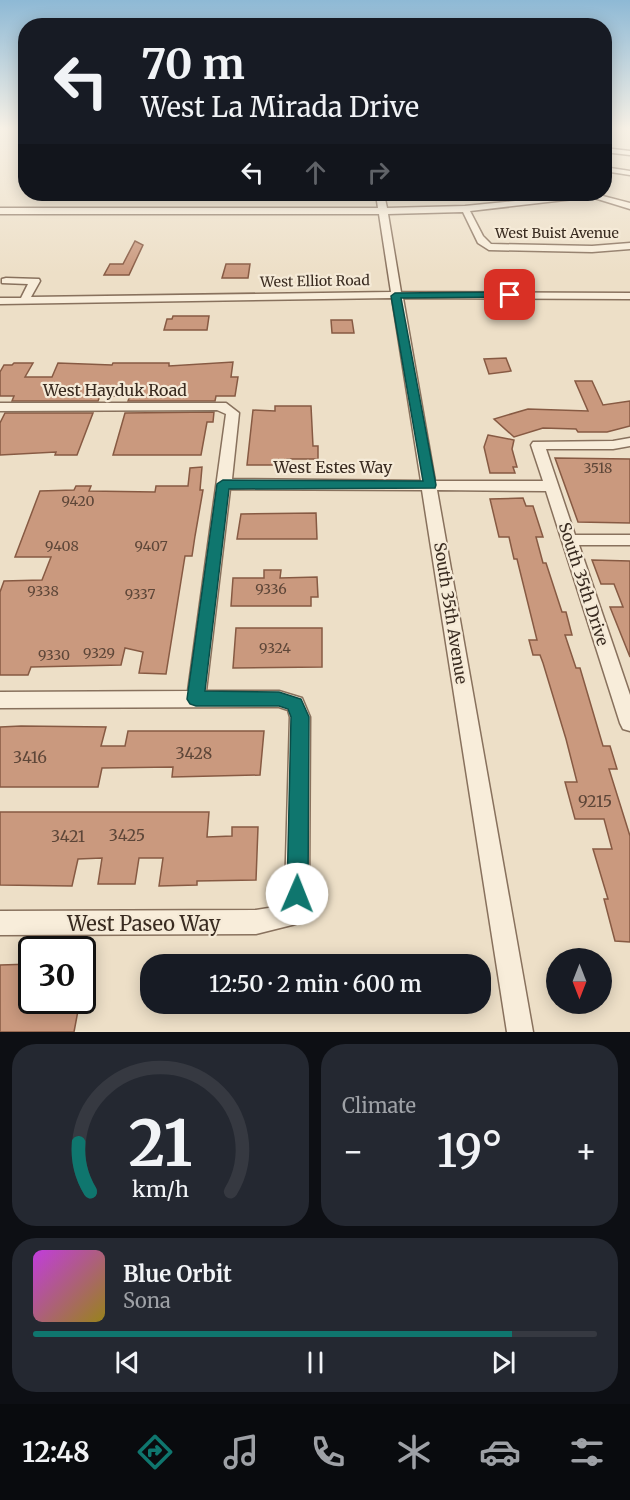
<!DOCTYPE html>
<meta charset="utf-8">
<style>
:root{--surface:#171b24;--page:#242831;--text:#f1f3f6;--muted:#9ea1a6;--line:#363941;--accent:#0f766e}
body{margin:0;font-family:Merriweather,serif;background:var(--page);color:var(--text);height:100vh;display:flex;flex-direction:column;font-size:22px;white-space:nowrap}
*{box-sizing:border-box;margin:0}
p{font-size:20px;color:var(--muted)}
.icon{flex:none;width:33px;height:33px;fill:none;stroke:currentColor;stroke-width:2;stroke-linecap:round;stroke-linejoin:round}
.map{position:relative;height:1032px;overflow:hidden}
.panel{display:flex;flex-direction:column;gap:12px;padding:12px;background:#0d0f14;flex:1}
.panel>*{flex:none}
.hud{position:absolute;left:18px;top:18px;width:594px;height:183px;border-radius:24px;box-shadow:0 3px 15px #0003;background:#171b24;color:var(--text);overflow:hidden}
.needle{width:39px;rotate:180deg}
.fabs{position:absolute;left:546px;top:948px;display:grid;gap:12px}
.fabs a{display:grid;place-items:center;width:66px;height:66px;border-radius:50%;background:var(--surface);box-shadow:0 3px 15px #0003;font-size:30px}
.speed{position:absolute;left:18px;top:936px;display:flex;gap:12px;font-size:30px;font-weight:700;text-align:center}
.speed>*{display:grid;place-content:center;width:78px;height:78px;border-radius:50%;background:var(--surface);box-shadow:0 3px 15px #0003;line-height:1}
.speed .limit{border:3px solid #111;border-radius:9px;background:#fff;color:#111}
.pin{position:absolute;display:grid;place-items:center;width:51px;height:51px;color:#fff;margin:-26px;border-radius:12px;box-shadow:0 3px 9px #0006}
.me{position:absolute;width:66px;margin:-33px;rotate:1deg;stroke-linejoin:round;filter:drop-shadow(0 0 4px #0008)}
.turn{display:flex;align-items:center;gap:21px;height:126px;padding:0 24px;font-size:27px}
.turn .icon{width:78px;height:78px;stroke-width:2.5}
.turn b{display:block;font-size:42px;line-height:51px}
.lanes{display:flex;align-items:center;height:57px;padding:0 24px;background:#0003;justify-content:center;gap:30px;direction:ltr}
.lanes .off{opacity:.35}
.big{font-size:45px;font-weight:600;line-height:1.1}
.panel .widget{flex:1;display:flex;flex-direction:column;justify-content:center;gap:9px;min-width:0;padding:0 21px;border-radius:24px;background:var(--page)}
.panel .dial{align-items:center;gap:0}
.dial svg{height:156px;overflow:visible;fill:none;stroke:var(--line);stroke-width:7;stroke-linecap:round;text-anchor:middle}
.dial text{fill:var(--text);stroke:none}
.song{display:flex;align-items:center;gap:18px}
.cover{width:72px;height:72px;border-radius:9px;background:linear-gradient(135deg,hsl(290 70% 55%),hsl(50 70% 35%))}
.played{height:6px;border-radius:3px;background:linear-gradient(90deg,var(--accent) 85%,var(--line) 85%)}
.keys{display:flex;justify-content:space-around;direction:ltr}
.heat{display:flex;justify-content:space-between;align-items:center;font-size:33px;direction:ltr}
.panel .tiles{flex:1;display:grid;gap:12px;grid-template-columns:1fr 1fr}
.widget:last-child{grid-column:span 2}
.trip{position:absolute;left:140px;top:954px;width:351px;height:60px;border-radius:24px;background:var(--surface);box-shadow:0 3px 15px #0003;font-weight:600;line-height:60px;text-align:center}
.tab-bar{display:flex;height:96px;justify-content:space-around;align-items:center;background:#090b0e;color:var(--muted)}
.tab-bar .icon{width:42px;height:42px}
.tab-bar .on{color:var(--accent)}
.tab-bar b{font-size:27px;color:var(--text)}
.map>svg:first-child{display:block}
.building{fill:#ca997e;stroke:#875a43;stroke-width:1.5}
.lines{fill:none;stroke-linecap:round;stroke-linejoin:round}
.minor-casing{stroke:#88715d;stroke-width:3}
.minor{fill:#f8edda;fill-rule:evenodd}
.route{fill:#0f766e;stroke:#0a4d48;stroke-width:1.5}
.labels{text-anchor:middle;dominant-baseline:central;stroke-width:4.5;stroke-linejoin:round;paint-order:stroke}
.far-street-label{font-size:14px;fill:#392b20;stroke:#f5ead7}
.number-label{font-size:14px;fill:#5d4638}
.street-label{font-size:16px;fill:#392b20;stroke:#f5ead7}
.near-number-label{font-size:16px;fill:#5d4638}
.near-street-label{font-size:20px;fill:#392b20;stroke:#f5ead7}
</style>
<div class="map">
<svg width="630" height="1032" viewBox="0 0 630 1032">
<rect width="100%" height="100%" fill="#eddfc7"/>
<!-- building -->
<g class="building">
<polygon points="135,241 143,245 129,275 104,275 110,264 123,264"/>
<polygon points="226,264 250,264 248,278 222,278"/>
<polygon points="173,316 209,316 207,330 164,330 167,319 172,319"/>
<polygon points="331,320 352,320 354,333 332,333"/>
<polygon points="506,358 511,371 489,374 484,359"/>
<polygon points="233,362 231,377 238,377 235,396 216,396 215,401 128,401 130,396 100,396 98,401 12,401 14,396 0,396 0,372 4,365 12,365 14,363 33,363 25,377 52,377 58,363 112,365 113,363 169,363 169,366"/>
<polygon points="575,381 592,381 603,405 630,401 630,426 607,432 578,432 576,429 543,428 514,437 494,419 528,409 588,411"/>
<polygon points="275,406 311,406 313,446 318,446 318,459 287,459 287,465 247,465 253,410 275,411"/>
<polygon points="214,412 213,422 207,422 201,455 113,455 125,413"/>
<polygon points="5,413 93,413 77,455 55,455 56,452 0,455 0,423"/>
<polygon points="488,435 514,440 512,449 517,467 513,467 515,473 490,473 484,447"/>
<polygon points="555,458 630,459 630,523 578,522"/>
<polygon points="202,467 200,490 203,490 195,536 192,556 185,556 166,674 139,673 143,652 125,648 121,665 31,667 28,675 0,675 0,592 4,581 42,580 51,557 15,557 40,491 74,490 76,486 91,486 89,491 155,492 156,486 188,486 190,468"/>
<polygon points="523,498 526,506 533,506 543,537 536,537 543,563 546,563 562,612 566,612 572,635 565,635 576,668 580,668 603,746 610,746 617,769 609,769 630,836 630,942 615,941 604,899 608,899 593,849 612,849 604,819 575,819 565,782 577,782 566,739 543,663 540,655 533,655 529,640 537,640 517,559 514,559 509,537 499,537 490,499"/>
<polygon points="316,513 317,539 237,539 241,514"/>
<polygon points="592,560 630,561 630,657 610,607 623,607 614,584 601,584"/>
<polygon points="264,570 281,570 280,578 317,577 318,597 311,597 311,606 231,606 233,578 264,578"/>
<polygon points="236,628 322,628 322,667 233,668"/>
<polygon points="21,726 106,727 101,746 125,746 128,731 264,731 260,775 172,777 173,767 102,768 98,787 0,787 0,727"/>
<polygon points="0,812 209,812 207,837 232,836 232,827 258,827 256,880 197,881 197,885 159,886 163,858 139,858 135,884 98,884 102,858 78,859 72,886 0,885"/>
<polygon points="32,964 32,1000 80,1000 74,1032 0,1032 0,965"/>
</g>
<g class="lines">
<defs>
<g id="minor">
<polygon points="604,148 630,151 630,155 604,152"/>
<polygon points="604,167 630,171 630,175 604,171"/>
<polygon points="376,194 384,194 387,208 465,206 584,194 595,194 630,203 630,209 591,197 470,211 483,236 491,244 592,246 630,243 630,249 592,252 489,250 478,243 463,212 388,214 401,292 630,293 630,299 403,298 435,481 543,481 531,445 533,442 613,441 630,438 630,446 613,449 546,449 575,535 630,535 630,545 579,545 630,695 630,731 623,729 620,723 546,491 437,490 533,1032 507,1032 422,490 230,489 206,691 279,691 302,698 310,717 309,894 296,924 256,934 0,935 0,911 256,910 281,906 285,894 290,717 288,710 279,707 0,708 0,692 188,691 226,414 217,410 0,411 0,403 226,403 239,413 232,479 421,481 392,298 0,304 0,298 21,298 28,284 2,283 2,279 6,278 39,279 40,281 31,297 391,292 379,214 0,214 0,208 378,208"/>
</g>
</defs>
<!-- minor casing -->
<use href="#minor" class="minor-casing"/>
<!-- minor -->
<use href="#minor" class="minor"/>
</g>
<!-- sky -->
<linearGradient id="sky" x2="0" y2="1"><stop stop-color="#8eb9d5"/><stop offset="0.47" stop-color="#f7f1e6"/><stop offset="1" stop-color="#f7f1e6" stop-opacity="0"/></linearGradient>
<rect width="630" height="273" fill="url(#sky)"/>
<!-- route -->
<polygon class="route" points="510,292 513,293 513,297 401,298 436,485 435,488 229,489 205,691 279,692 301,699 309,717 308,894 305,902 297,905 290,902 287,894 291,717 288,709 279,706 196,706 190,704 187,699 217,484 223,480 423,481 391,296 395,293"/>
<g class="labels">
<!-- far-street labels -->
<g class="far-street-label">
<text x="557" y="233">West Buist Avenue</text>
<text transform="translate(315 281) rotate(-1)">West Elliot Road</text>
</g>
<!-- number labels -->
<g class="number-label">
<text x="598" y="468">3518</text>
<text x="78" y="501">9420</text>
<text x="62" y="546">9408</text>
<text x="151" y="546">9407</text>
<text x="271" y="589">9336</text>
<text x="43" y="591">9338</text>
<text x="140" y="594">9337</text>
<text x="275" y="648">9324</text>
<text x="99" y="653">9329</text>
<text x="54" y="655">9330</text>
</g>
<!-- street labels -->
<g class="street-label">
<text x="115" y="390">West Hayduk Road</text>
<text x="333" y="467">West Estes Way</text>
<text transform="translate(584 584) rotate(72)">South 35th Drive</text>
<text transform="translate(451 613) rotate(81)">South 35th Avenue</text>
</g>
<!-- near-number labels -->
<g class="near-number-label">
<text x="194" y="753">3428</text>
<text x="30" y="757">3416</text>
<text x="595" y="801">9215</text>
<text x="127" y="835">3425</text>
<text x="68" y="836">3421</text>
</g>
<!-- near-street labels -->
<g class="near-street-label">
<text x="144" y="923">West Paseo Way</text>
</g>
</g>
</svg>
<div class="fabs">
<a><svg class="needle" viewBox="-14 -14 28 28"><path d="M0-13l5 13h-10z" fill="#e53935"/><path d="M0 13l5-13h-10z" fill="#9ea1a6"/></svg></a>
</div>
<div class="speed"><div class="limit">30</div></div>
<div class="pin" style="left:510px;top:295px;background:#d93025"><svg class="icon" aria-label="arrive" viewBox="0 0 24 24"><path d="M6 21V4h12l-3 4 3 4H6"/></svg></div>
<svg class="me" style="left:297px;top:894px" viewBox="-20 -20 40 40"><circle r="19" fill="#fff"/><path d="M0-13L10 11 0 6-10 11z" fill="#0f766e"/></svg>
<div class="trip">12:50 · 2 min · 600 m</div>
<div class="hud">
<div class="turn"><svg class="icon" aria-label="left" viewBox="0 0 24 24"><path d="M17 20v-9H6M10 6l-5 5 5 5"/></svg><div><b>70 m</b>West La Mirada Drive</div></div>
<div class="lanes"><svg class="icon" aria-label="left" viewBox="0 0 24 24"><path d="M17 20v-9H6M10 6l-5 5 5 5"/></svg><svg class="icon off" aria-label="ahead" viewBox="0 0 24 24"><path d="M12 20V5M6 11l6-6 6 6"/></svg><svg class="icon off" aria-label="right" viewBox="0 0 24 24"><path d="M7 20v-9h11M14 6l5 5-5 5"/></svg></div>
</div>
</div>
<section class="panel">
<div class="tiles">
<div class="widget dial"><svg viewBox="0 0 100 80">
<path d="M14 69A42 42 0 1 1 86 69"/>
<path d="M14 69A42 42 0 0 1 8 44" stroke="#0f766e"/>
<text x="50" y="56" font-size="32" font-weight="700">21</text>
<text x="50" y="72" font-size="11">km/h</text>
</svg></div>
<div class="widget"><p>Climate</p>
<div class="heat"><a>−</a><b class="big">19°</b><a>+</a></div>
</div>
<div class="widget">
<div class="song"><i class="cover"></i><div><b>Blue Orbit</b><p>Sona</p></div></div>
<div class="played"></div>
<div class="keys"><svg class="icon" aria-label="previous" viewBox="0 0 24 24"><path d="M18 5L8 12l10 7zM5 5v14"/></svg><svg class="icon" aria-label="pause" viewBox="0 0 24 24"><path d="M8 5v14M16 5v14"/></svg><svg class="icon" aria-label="next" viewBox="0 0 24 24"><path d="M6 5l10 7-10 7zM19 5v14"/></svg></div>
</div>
</div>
</section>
<nav class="tab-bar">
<b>12:48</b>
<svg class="icon on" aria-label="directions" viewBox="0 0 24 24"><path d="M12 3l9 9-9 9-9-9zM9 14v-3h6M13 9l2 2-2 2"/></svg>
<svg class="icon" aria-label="music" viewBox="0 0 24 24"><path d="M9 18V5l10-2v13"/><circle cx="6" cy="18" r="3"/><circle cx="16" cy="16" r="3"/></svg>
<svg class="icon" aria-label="phone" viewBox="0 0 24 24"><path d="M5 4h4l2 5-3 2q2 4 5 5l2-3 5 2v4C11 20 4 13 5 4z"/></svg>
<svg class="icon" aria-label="climate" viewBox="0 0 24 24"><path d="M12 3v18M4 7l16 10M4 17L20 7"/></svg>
<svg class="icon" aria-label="car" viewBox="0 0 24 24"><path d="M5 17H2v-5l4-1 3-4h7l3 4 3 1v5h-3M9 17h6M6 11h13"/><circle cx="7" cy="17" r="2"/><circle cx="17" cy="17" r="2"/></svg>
<svg class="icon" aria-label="filters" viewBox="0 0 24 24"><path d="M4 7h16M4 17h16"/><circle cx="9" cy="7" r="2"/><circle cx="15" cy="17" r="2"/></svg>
</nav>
